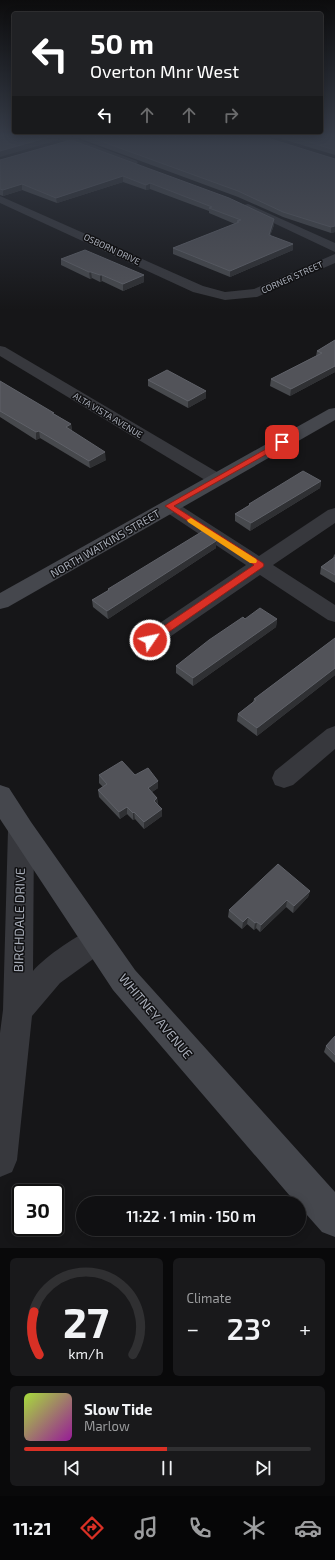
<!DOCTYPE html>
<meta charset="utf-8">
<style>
:root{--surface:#101012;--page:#19191b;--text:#f1f3f6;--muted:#9c9d9f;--line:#303032;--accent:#d93025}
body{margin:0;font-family:"Exo 2",sans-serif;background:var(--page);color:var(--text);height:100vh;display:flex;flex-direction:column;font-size:15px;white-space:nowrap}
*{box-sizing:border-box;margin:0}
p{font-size:13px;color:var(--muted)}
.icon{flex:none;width:22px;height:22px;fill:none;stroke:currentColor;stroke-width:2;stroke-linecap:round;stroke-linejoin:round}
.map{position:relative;height:1248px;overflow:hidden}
.details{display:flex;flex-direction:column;gap:10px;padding:10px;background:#09090a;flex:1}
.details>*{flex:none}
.top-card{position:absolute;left:12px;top:12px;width:311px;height:122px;border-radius:4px;box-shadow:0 2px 10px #0003,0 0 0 1px var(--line);background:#202124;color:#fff;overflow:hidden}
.speed{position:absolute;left:12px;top:1184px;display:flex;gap:8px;font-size:20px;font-weight:700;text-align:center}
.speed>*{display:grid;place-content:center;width:52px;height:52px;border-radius:50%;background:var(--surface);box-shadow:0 2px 10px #0003,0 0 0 1px var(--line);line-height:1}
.speed .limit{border:2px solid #111;border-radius:6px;background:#fff;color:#111}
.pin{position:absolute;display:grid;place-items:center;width:34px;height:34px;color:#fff;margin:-17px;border-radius:8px;box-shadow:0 2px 6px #0006}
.me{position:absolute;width:44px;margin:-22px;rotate:56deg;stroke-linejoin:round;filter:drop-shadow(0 0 3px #0008)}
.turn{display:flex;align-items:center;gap:14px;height:84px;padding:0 12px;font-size:18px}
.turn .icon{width:52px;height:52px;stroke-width:2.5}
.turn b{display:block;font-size:28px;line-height:34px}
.lanes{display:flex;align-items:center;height:38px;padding:0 12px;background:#0003;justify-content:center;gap:20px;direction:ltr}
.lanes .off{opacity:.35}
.big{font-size:30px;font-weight:600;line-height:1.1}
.details .card{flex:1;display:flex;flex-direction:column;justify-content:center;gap:6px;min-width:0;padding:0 14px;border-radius:6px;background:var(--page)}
.details .dial{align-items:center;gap:0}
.dial svg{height:104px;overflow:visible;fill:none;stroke:var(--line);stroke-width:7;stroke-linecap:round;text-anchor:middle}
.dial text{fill:var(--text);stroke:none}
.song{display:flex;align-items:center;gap:12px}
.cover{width:48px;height:48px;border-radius:6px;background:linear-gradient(135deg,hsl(80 70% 55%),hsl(300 70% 35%))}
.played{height:4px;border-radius:2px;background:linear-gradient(90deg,var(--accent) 50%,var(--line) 50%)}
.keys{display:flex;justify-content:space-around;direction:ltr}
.heat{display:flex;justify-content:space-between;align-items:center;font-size:22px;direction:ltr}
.details .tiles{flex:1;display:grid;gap:10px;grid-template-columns:1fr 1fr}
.card:last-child{grid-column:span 2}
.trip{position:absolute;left:76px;top:1196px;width:230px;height:40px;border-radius:20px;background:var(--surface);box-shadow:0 2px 10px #0003,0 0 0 1px var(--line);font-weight:600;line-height:40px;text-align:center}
.tab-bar{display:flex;height:64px;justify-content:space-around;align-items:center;background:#060607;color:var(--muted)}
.tab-bar .icon{width:28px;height:28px}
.tab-bar .selected{color:var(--accent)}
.tab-bar b{font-size:18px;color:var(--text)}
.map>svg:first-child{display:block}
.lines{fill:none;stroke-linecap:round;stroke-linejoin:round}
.street{fill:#37383d;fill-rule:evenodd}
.secondary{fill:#45474d;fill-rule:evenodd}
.wall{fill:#47494d}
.shaded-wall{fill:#2f3033}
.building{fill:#525359;stroke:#5f6168}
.route{fill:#d93025;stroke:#8d1f18}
.slow{fill:#f59e0b}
.labels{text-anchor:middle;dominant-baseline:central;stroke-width:3;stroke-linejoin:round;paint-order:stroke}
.far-street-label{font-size:9px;fill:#a8adb8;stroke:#111113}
.street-label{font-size:11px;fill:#a8adb8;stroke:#111113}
.near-street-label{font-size:13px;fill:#a8adb8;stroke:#111113}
</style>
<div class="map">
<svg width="335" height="1248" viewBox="0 0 335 1248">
<rect width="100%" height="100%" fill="#161618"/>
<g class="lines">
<!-- street -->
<g class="street">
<polygon points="52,135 66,135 137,161 138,163 133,166 129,165 54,137"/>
<polygon points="0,196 203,286 225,292 254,289 335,254 335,263 257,297 225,300 193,292 0,203"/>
<polygon points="248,204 335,243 335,252 244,209 242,207 244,205"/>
<polygon points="0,346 5,347 222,475 225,479 222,483 216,484 210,483 0,356"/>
<polygon points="169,500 175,502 259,556 328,510 335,508 335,523 273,565 335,605 335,622 328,620 260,575 158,645 150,648 142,645 139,640 142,635 246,565 163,510 160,506 163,502"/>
<polygon points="335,726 335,749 293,785 284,788 275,785 272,778 275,771 327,729"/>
<path d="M21 819 30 822 34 830 33 971C46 956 78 934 97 927L107 931 111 940 107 949 60 983 32 1016 17 1160 12 1172 0 1177V1033L3 1010 8 830 12 822Z"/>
</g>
<!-- secondary -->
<g class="secondary">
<polygon points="335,408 335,420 8,607 0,609 0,593 329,409"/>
<polygon points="0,785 9,788 31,822 135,970 335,1192 335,1237 322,1232 299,1206 299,1203 296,1203 113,990 0,819"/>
</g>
</g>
<!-- wall -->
<g class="wall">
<polygon points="69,135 258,135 335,232 331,233 283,217 238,197 81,139 79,136"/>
<polygon points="269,135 335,135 335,155"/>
<polygon points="71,140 274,225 270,236 293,244 293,250 230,277 173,254 173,248 235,224 209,213 209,211 150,189 146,190 123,182 57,203 22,190 3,196 0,195 0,160"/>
<polygon points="61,259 144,275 144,282 123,291 102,281 100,282 92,278 90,279 61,265"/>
<polygon points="335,340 335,372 290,396 270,386 271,379 316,356 317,351"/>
<polygon points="148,380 206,398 188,408 148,386"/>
<polygon points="0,381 71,424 72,431 106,460 90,468 40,438 36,440 0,417"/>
<polygon points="321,481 320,488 250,531 235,521 235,514 249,505 249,504"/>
<polygon points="216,541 216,548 108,619 93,607 92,600 108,591 108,589"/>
<polygon points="335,554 335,583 320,574 321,567 333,558 334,555"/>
<polygon points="245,619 277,619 276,627 193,686 176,673 176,666"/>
<polygon points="335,638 335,675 257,736 237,721 238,714 253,702 254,699"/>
<polygon points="99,775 135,775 158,788 152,792 157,798 158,804 162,816 144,829 135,819 133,820 127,814 120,819 99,797 98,790 103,787 99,783"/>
<polygon points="310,891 308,897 293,913 286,907 260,932 256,928 254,930 247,924 242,929 228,917 229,910"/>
<polygon points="335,1036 335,1063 324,1052 326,1046"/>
</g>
<!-- shaded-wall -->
<g class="shaded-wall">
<polygon points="56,135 58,135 58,140 0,157 0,151"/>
<polygon points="123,176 123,182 57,203 56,198"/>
<polygon points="150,183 150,189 146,190 146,185"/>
<polygon points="22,184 22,190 3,196 3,190"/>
<polygon points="274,219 274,225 268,241 269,235"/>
<polygon points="335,226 335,232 331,233 331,227"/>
<polygon points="293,244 293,250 230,277 230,271"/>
<polygon points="89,272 91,272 92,278 90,279"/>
<polygon points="100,275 102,275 102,281 100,282"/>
<polygon points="144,275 144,282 123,291 123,284"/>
<polygon points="335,366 335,372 290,396 291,389"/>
<polygon points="206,391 206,398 188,408 188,401"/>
<polygon points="71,424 72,431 66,427"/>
<polygon points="39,431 40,438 36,440 36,432"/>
<polygon points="105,452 106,460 90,468 89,461"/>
<polygon points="321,481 320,488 250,531 251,523"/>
<polygon points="216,541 216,548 108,619 107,611"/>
<polygon points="277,619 276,627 193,686 193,678"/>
<polygon points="335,668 335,675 257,736 257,728"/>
<polygon points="158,781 158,788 148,795 148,788"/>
<polygon points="157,798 158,805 154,801"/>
<polygon points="127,807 127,814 120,819 119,812"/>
<polygon points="162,809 162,816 144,829 144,822"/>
<polygon points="134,812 135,819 133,820 133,813"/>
<polygon points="310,891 308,897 293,913 294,906"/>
<polygon points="287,900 286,907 260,932 261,925"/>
<polygon points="248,917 247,924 242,929 243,922"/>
<polygon points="257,922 256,928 254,930 255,923"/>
</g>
<!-- building -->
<g class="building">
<polygon points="0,135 56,135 0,151"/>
<polygon points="84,135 258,135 335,159 335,226 331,227 283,212 238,191"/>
<polygon points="286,135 335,135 335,150"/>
<polygon points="71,140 229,198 274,219 269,235 293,244 230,271 173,248 239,222 237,221 241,220 209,208 212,207 150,183 146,185 123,176 56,198 22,184 3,190 0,189 0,160"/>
<polygon points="85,250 144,275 123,284 102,275 100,275 91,272 89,272 61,259"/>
<polygon points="335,340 335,366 291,389 271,379 322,353 317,351"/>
<polygon points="167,370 206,391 188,401 148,380"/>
<polygon points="0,381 54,413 52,413 71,424 66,427 105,452 89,461 39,431 36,432 0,411"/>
<polygon points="303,471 321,481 251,523 235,514 250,505 249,504"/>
<polygon points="203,531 214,538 216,541 107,611 92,600 109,590 108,589"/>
<polygon points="335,557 335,575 321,567"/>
<polygon points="260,608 277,619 193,678 176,666 209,640 243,617 245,619"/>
<polygon points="335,638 335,668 257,728 238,714 256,700 254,699"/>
<polygon points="122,761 135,775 148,768 158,781 148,788 157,798 154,801 162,809 144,822 134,812 133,813 127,807 119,812 98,790 107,784 99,775"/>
<polygon points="278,864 310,891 294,906 287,900 261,925 257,922 255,923 248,917 243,922 229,910"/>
<polygon points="335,1036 335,1055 326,1046"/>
</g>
<!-- sky -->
<linearGradient id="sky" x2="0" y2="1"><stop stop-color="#0c0c0d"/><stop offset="0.44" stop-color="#363c48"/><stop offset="1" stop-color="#363c48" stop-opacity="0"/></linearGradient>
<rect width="335" height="310" fill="url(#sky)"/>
<!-- route -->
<polygon class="route" points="282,440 286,442 285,444 174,506 263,563 264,565 263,567 153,643 146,643 145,640 146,638 254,565 165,506"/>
<!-- slow -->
<polygon class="slow" points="191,518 256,559 257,561 256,563 250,563 188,522 187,520"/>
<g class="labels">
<!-- far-street labels -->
<g class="far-street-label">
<text transform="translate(112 249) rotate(25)">OSBORN DRIVE</text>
<text transform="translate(292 277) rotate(-24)">CORNER STREET</text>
<text transform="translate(108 415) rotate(31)">ALTA VISTA AVENUE</text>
</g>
<!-- street labels -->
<g class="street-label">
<text transform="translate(105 543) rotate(-30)">NORTH WATKINS STREET</text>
</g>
<!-- near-street labels -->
<g class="near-street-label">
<text transform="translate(19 920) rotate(-89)">BIRCHDALE DRIVE</text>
<text transform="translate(156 1016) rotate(50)">WHITNEY AVENUE</text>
</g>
</g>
</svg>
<div class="speed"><div class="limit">30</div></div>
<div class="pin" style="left:282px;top:442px;background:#d93025"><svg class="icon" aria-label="arrive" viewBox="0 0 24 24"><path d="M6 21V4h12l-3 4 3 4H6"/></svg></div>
<svg class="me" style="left:150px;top:640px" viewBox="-20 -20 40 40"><circle r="17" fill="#d93025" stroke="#fff" stroke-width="3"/><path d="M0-11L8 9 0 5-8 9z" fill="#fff"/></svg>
<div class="trip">11:22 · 1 min · 150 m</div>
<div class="top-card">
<div class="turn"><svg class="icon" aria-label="left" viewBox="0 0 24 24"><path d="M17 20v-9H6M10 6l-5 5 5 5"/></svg><div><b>50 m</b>Overton Mnr West</div></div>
<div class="lanes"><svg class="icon" aria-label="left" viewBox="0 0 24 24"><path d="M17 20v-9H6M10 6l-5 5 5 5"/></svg><svg class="icon off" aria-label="ahead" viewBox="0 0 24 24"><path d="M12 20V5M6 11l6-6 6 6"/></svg><svg class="icon off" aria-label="ahead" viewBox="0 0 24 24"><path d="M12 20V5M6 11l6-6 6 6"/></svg><svg class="icon off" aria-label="right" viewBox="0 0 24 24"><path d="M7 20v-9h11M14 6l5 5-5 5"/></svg></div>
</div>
</div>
<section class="details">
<div class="tiles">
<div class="card dial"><svg viewBox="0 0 100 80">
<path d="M14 69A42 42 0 1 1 86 69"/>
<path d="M14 69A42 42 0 0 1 10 36" stroke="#d93025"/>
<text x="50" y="56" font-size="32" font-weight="700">27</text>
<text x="50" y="72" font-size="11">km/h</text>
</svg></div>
<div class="card"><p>Climate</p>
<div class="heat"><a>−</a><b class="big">23°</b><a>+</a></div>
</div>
<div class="card">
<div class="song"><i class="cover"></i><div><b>Slow Tide</b><p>Marlow</p></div></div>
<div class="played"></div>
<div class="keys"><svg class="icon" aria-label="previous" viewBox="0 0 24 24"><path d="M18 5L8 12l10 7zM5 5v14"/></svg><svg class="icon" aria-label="pause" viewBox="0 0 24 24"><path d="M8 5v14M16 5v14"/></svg><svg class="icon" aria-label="next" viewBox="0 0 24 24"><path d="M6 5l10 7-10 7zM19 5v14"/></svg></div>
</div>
</div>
</section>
<nav class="tab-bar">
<b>11:21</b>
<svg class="icon selected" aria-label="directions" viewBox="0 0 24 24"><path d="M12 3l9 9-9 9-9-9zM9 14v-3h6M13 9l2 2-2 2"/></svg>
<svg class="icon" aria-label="music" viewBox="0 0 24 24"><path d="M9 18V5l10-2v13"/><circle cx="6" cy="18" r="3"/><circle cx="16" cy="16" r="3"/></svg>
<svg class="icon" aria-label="phone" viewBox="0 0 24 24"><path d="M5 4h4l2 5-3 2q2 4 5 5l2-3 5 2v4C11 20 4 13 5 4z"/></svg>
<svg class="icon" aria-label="climate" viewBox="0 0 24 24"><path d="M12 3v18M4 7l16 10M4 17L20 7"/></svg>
<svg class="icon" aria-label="car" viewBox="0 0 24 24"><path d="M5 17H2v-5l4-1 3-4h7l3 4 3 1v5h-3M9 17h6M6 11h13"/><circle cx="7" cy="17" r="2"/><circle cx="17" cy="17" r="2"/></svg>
</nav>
